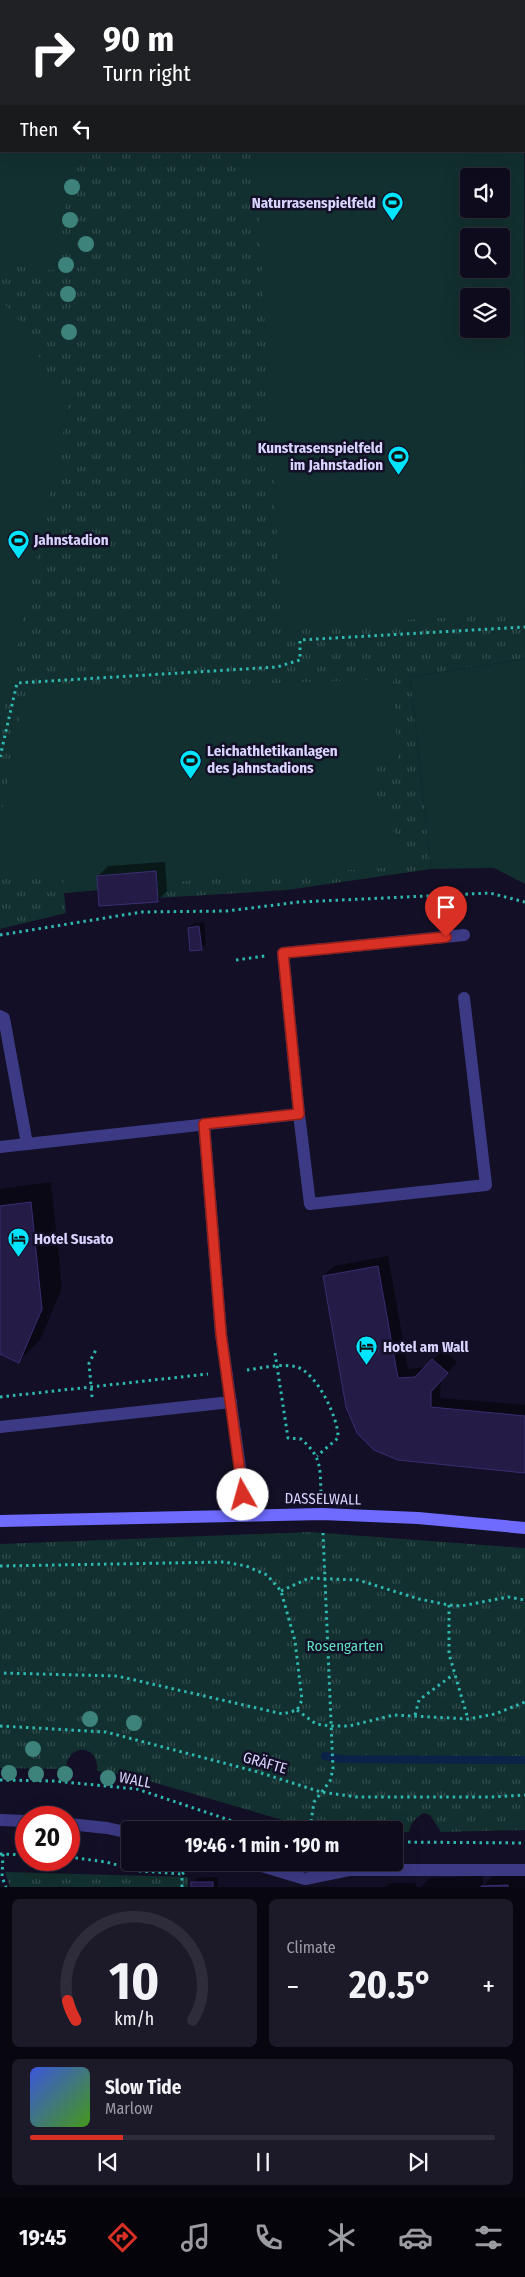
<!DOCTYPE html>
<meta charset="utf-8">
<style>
:root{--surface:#0e0b1c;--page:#1c1929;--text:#f1f3f6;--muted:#9b9ba3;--line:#2e2b3b;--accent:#d93025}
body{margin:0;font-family:"Fira Sans Condensed",sans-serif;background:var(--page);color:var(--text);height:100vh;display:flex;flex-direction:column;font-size:19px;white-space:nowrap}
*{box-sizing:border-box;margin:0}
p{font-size:16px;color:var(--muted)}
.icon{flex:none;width:28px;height:28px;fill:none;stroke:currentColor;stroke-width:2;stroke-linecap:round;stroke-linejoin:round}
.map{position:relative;height:1887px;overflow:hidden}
.details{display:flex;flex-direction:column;gap:12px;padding:12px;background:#08060f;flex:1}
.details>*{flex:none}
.guide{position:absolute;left:0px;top:0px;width:525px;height:152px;box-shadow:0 5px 20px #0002,0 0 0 1px var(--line);background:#202124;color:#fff;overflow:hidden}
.controls{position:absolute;left:460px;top:168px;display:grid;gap:10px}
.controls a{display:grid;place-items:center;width:50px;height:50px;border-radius:5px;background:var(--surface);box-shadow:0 5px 20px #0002,0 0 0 1px var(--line);font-size:25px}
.speed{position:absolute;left:15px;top:1806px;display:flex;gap:10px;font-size:25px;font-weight:700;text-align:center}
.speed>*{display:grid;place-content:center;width:65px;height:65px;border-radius:50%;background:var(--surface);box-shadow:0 5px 20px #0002,0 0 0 1px var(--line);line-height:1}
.speed .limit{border:8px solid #d22;background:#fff;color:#111}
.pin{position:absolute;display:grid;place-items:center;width:42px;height:42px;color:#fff;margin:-51px -21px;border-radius:50% 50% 50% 0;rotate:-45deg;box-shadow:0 0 5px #0007}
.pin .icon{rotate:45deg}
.me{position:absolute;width:55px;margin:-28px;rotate:353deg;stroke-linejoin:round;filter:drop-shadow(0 0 4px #0008)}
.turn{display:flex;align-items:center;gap:18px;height:105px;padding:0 20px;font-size:22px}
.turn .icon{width:65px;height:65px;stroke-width:2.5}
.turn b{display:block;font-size:35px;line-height:42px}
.then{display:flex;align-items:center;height:48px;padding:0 20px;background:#0003;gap:10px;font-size:19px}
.big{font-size:38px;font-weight:700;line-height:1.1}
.details .card{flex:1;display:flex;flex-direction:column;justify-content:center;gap:8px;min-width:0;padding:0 18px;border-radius:8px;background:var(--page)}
.details .dial{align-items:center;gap:0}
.dial svg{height:130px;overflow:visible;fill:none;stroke:var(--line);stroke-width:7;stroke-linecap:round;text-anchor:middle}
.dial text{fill:var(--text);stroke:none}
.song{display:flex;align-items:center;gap:15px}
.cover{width:60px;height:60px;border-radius:8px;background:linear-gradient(135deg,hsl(230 70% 55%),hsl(100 70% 35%))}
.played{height:5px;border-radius:2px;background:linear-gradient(90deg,var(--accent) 20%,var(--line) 20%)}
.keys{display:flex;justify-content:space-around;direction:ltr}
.heat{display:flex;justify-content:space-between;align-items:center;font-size:28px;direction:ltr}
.details .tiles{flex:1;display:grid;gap:12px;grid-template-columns:1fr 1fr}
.card:last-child{grid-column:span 2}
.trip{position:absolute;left:121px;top:1821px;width:282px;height:50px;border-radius:5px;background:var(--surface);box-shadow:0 5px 20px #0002,0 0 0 1px var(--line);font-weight:700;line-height:50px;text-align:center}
.tabs{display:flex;height:80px;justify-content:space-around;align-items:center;background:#06040b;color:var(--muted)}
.tabs .icon{width:35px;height:35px}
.tabs .current{color:var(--accent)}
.tabs b{font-size:22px;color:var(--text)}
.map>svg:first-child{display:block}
.grass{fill:url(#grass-tufts);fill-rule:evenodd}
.garden{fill:#12302f;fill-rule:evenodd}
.shadow{fill:#0007}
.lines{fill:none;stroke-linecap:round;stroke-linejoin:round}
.stream{stroke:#0c2248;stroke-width:8}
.building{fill:#241b47;stroke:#3b2d73}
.path{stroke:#2fb8b0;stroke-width:3;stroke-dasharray:2.5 4;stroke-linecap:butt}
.lane{stroke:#3d3a85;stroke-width:12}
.street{stroke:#3d3a85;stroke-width:12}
.secondary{stroke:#6f6bff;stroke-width:12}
.tree{fill:#3d827b}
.route-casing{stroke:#8d1f18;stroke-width:12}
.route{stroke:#d93025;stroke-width:9}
.labels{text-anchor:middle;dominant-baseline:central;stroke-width:5;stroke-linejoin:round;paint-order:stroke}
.poi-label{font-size:15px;font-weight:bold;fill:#d9d4ff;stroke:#130f26;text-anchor:start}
.street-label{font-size:15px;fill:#d9d4ff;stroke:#130f26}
.park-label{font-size:15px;fill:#5fe0c0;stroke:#130f26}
</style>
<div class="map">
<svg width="525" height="1887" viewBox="0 0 525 1887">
<defs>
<pattern id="grass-tufts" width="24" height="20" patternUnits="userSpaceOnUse" patternTransform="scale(1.25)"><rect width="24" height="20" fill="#12302f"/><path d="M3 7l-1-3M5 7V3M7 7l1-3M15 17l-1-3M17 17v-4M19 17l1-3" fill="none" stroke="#344d4e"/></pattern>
</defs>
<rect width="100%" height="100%" fill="#130f26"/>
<!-- grass -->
<g class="grass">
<path d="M524 51 525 659 410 677 431 869 287 890 157 898 155 871 97 876 98 890 64 893 66 913 0 929V81L1 151H524ZM469 176H501V209H469ZM469 236H501V269H469ZM469 296H501V329H469Z"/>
<path d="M310 1532 525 1548V1830L441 1832 430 1815 424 1813C415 1818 411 1822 409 1832H395V1830L310 1828 132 1776 97 1771C100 1744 67 1742 66 1769L0 1768V1544Z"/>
<polygon points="5,1872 188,1877 188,1887 10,1887"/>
</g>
<!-- garden -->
<g class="garden">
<path d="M524 100 525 613 282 627 255 151H524ZM501 176V209H469V176ZM501 236V269H469V236ZM469 296H501V329H469Z"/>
<polygon points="0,141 1,151 73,151 57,271 0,264"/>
<path d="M0 300C26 322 40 354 50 385L72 391 0 728Z"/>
<polygon points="525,659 525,884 494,868 431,869 410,677"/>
<polygon points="393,679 398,763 373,765 375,794 410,866 156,883 155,871 97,876 98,890 64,893 63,877 0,879 0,821 23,701 31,692"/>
</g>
<!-- shadow -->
<g class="shadow">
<polygon points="165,862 167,891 157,901 98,876 108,866"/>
<polygon points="204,922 206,944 201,949 189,928 194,923"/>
<polygon points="51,1182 62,1288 40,1340 19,1361 0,1353 0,1189"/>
<polygon points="388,1256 408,1369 426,1367 443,1349 457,1362 441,1380 440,1398 525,1405 525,1472 398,1459 324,1276 334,1266"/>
<polygon points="483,1876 483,1886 493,1876 525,1876 525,1887 421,1887 430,1878"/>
<polygon points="218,1877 218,1887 192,1887 192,1883 197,1878"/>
<polygon points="390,1883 416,1883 416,1887 386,1887"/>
</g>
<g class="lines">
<!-- stream -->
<polyline class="stream" points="325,1756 341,1759 525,1760"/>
</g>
<!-- building -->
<g class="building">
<polygon points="156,871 158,902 99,906 97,876"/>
<polygon points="199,926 202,950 190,951 188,928"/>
<polygon points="31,1202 42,1309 19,1363 0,1354 0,1206"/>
<polygon points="378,1266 398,1378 415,1377 432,1359 448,1373 431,1392 431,1407 525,1416 525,1473 398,1460 374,1450 357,1433 346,1407 323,1276"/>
<rect x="191" y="1882" width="22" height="5"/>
<polygon points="508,1885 508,1887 481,1887 481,1886"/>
</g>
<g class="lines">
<!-- path -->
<g class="path">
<polyline points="160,0 160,1"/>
<polyline points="524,40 525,40"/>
<polyline points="0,69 1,69"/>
<polyline points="0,757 17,683 277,667 300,660 300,640 525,627"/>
<polyline points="0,935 142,912 227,911 299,902 490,893 525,902"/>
<polyline points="236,960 265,956"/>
<path d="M275 1353 288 1438 301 1439C322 1457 320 1468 321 1494"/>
<path d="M247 1370C262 1368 282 1363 297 1367 317 1373 339 1419 338 1438L317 1456"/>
<polyline points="0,1397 208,1374"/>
<polyline points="92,1397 89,1363 97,1348"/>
<polyline points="0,1566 225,1562 246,1566 267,1575 281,1591 295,1641 302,1700 297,1710 283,1714 117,1676 0,1673"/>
<polyline points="281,1591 309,1578 358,1580 419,1599 449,1605 461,1606 508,1597 525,1600"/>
<polyline points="449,1605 449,1654 468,1719"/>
<polyline points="297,1710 316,1724 330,1726 349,1726 394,1715 468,1719 495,1714 525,1702"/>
<polyline points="415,1715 419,1700 454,1674"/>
<polyline points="0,1726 106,1732 258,1772 321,1792 357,1797 492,1797 525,1795"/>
<polyline points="0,1780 54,1781 137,1789 259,1830"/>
<polyline points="310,1828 314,1802 330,1781 333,1769 323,1533"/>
<polyline points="395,1842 525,1843"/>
<polyline points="0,1854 26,1855"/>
<polyline points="3,1854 2,1877 6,1887"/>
<polyline points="69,1857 106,1862 140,1871 182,1874"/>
<polyline points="182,1887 182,1874 198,1862"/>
</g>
<!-- lane -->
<g class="lane">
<polyline points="0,1016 4,1018 27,1144 299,1114 310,1204 486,1185 464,998"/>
<polyline points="299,1114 283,953 464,935"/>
<polyline points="204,1124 221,1334 247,1516"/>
<polyline points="0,1147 27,1144"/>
<polyline points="0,1427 231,1402"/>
</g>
<!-- street -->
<g class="street">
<polyline points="85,0 85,1"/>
<polyline points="0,1820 26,1821"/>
<polyline points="69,1824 107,1828 130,1833"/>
<polyline points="248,1862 305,1879 349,1870 525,1870"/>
</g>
<!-- secondary -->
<g class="secondary">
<polyline points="517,1 525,1"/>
<polyline points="0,29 1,29"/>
<polyline points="0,1521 322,1514 418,1518 525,1528"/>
</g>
</g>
<!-- trees -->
<g class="tree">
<circle cx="72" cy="187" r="8"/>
<circle cx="70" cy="220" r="8"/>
<circle cx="86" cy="244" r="8"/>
<circle cx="66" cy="265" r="8"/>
<circle cx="68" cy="294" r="8"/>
<circle cx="69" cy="332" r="8"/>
<circle cx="90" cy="1719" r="8"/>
<circle cx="134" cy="1723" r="8"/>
<circle cx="33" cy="1749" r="8"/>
<circle cx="9" cy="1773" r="8"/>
<circle cx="36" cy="1774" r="8"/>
<circle cx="65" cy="1774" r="8"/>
<circle cx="108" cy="1778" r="8"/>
</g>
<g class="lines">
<defs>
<polyline id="route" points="243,1495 221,1334 204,1124 299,1114 283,953 446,937"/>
</defs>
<!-- route casing -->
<use href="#route" class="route-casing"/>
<!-- route -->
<use href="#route" class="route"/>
</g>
<!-- icons -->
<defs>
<symbol id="stadium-pin" viewBox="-11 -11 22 30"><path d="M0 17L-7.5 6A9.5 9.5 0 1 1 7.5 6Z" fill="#00e5ff" stroke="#130f26"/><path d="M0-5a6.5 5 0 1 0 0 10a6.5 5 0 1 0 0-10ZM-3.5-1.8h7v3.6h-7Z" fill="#111"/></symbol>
<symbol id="hotel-pin" viewBox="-11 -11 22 30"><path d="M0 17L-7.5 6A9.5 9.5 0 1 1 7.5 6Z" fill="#00e5ff" stroke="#130f26"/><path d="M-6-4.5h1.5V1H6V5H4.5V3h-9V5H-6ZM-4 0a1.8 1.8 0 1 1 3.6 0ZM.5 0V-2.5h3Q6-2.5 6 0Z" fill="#111"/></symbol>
</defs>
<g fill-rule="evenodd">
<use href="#stadium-pin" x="380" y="190" width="25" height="34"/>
<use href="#stadium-pin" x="386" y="444" width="25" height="34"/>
<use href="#stadium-pin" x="6" y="528" width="25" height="34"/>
<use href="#stadium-pin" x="178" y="748" width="25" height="34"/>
<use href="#hotel-pin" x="6" y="1226" width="25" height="34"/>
<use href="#hotel-pin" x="354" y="1334" width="25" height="34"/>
</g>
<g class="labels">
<!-- poi labels -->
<g class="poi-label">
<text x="376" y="203" text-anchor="end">Naturrasenspielfeld</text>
<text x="383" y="448" text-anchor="end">Kunstrasenspielfeld<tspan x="383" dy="17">im Jahnstadion</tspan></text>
<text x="34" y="540">Jahnstadion</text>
<text x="207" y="751">Leichathletikanlagen<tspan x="207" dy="17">des Jahnstadions</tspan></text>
<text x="34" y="1239">Hotel Susato</text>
<text x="383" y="1347">Hotel am Wall</text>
</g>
<!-- street labels -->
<g class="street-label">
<text transform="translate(323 1499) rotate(1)">DASSELWALL</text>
<text transform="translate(265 1763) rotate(16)">GRÄFTE</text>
<text transform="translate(135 1780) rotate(11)">WALL</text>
</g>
<!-- park labels -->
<g class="park-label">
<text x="345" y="1646">Rosengarten</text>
</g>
</g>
</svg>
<div class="controls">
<a><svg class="icon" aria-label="sound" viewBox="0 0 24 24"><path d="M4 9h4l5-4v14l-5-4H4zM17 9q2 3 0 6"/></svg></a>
<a><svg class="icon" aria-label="search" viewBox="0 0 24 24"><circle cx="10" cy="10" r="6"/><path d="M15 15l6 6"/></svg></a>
<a><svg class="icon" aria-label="layers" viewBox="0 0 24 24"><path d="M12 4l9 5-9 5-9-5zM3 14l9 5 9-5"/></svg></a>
</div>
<div class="speed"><div class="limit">20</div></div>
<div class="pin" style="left:446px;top:937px;background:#d93025"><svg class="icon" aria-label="arrive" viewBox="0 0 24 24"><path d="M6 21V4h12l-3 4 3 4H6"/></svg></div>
<svg class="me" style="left:243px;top:1495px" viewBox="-20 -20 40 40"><circle r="19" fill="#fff"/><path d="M0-13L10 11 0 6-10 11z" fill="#d93025"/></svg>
<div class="trip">19:46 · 1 min · 190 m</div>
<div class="guide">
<div class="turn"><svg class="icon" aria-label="right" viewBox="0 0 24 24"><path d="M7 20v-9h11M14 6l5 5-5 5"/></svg><div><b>90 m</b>Turn right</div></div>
<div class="then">Then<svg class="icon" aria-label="left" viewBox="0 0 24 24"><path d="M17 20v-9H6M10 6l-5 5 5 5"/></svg></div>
</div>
</div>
<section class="details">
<div class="tiles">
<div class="card dial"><svg viewBox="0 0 100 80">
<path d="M14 69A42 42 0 1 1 86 69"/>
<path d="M14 69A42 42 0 0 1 9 57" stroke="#d93025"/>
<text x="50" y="56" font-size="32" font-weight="700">10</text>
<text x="50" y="72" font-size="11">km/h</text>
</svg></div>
<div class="card"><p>Climate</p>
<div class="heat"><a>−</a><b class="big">20.5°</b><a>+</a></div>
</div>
<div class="card">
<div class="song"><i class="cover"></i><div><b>Slow Tide</b><p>Marlow</p></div></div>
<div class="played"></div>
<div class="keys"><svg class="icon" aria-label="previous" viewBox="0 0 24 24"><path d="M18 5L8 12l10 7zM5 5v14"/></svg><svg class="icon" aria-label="pause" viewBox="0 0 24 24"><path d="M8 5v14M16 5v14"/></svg><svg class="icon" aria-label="next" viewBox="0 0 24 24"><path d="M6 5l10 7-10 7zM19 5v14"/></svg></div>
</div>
</div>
</section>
<nav class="tabs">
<b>19:45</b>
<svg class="icon current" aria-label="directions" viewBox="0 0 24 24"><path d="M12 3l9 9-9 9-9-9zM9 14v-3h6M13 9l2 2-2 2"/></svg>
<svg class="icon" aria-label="music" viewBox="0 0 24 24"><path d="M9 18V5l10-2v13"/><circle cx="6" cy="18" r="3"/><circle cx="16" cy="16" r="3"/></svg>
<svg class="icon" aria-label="phone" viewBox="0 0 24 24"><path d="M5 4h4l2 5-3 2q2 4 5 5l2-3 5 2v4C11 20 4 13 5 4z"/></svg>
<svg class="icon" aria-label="climate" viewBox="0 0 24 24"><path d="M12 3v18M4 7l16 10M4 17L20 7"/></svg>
<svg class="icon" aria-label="car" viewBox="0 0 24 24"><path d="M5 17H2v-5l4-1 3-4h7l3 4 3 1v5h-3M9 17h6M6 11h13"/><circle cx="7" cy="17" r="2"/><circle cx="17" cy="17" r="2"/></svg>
<svg class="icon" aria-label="filters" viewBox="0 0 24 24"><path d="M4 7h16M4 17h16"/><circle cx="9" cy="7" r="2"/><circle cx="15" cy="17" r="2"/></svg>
</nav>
